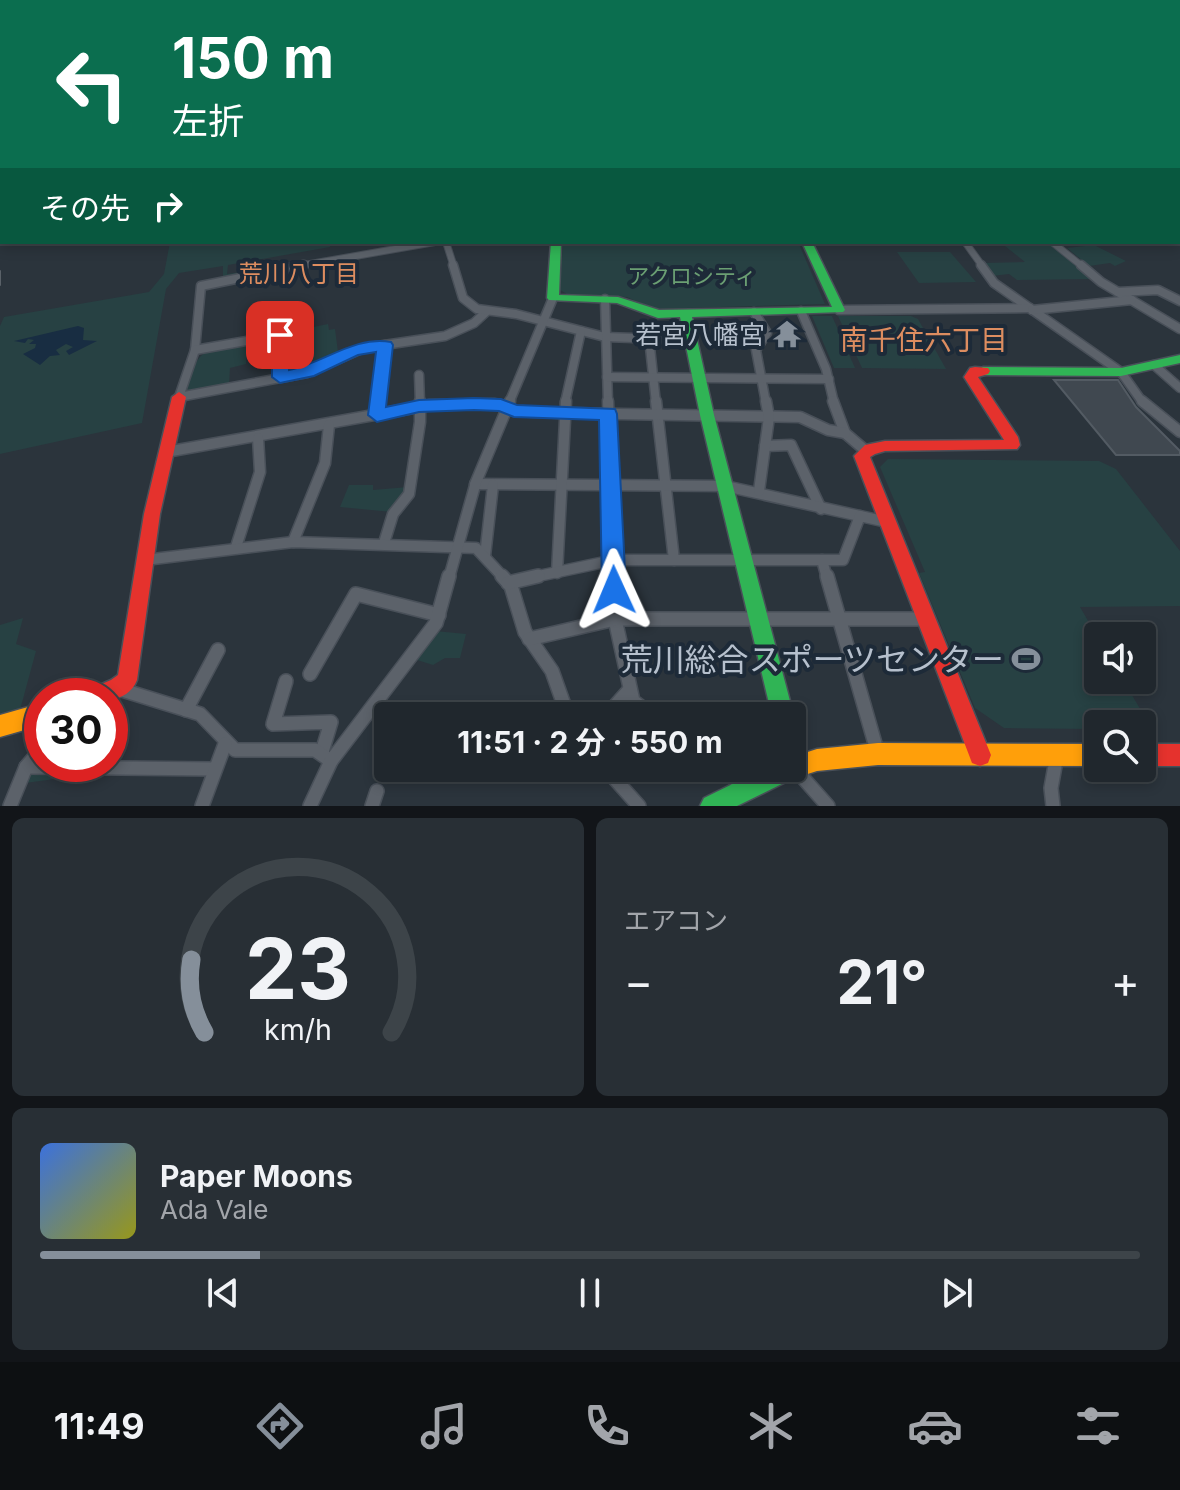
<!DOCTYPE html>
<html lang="ja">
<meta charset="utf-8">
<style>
:root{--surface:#20272d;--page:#282f35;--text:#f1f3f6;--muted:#a2a5aa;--line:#3d4449;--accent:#858f9a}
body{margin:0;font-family:Inter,"Noto Sans JP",sans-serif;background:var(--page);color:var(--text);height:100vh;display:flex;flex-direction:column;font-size:30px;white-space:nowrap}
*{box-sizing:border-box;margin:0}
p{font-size:26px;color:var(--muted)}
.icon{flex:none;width:44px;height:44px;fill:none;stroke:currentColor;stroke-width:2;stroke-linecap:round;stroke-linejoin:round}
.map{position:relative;height:806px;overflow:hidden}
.panel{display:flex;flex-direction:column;gap:12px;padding:12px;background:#121519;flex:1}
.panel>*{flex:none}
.banner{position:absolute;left:0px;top:0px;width:1180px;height:244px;box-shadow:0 4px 12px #0003,0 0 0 2px var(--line);background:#0b6e4f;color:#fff;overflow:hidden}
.buttons{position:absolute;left:1084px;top:622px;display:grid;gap:16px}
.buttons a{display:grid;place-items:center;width:72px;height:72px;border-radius:8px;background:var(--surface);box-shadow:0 4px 12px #0003,0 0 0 2px var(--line);font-size:40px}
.speed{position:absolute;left:24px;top:678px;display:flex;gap:16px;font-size:40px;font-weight:700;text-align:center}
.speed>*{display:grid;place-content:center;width:104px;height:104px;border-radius:50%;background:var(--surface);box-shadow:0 4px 12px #0003,0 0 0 2px var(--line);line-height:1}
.speed .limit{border:12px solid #d22;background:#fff;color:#111}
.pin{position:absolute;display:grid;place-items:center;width:68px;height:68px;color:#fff;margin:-34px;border-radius:16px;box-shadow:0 4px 12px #0006}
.me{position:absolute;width:88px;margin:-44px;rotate:359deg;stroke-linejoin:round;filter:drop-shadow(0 0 6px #0008)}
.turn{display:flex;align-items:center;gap:28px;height:168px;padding:0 40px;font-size:36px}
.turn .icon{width:104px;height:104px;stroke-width:2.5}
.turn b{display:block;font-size:56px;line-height:68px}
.then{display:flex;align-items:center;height:76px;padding:0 40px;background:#0003;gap:16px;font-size:30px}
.big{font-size:60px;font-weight:700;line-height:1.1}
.panel .tile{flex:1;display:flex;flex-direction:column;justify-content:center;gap:12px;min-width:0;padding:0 28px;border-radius:12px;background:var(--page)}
.panel .dial{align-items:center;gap:0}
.dial svg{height:208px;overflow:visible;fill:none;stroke:var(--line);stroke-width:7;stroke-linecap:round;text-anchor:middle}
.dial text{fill:var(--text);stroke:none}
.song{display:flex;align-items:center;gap:24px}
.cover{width:96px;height:96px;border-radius:12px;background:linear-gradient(135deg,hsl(220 70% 55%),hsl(60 70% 35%))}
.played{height:8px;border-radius:4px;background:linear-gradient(90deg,var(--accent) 20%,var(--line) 20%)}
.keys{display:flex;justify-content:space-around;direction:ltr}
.heat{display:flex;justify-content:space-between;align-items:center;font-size:44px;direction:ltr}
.panel .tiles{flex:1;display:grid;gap:12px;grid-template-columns:1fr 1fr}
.tile:last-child{grid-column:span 2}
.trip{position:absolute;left:374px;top:702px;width:432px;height:80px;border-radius:8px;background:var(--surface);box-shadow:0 4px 12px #0003,0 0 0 2px var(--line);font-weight:700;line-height:80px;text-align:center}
.tab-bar{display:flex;height:128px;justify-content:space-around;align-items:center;background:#0d1012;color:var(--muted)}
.tab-bar .icon{width:56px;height:56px}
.tab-bar .on{color:var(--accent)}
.tab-bar b{font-size:36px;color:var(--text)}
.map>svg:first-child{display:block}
.green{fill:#274143}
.water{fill:#182d42}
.building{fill:#404850;stroke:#535b63;stroke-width:2}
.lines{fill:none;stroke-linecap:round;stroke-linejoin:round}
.street-far3-casing{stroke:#495059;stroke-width:8}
.street-far2-casing{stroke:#495059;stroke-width:11}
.street-far1-casing{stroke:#495059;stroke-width:13}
.street-casing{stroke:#495059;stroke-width:16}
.fast-casing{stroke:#495059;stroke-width:3}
.slow-casing{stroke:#495059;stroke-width:3}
.jam-casing{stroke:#495059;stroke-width:3}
.street-far3{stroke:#5c626a;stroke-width:6}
.street-far2{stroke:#5c626a;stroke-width:8}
.street-far1{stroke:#5c626a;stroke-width:10}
.street{stroke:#5c626a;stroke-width:13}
.fast{fill:#30b455;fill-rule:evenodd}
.slow{fill:#ff9f0a;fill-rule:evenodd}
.jam{fill:#e5322d;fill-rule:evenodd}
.tram{stroke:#5a6168;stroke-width:2}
.route{fill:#1a73e8;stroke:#114b97;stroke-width:2}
.labels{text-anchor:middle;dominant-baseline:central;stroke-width:8;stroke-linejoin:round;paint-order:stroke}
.far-park-label{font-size:22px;fill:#6b9f73;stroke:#1d2a38}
.far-neighbourhood-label{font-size:24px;fill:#dd8d60;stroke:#1d2a38}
.poi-label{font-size:26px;fill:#b6c0cd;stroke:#1d2a38;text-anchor:end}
.neighbourhood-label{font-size:28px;fill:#dd8d60;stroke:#1d2a38}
.near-poi-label{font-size:32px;fill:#b6c0cd;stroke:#1d2a38;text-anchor:end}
</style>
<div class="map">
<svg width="1180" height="806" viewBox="0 0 1180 806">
<rect width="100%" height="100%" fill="#2b343c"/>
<!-- green -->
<g class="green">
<polygon points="170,242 329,242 330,247 228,265 227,274 298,264 223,277 223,266 179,273 166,289 142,423 0,454 0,326 4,317 149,292 164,274"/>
<polygon points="563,242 798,242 825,304 653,309 627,297 567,294 560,290"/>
<polygon points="1000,242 1049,242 1094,279 1017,280 1009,274 992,276 984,263 1025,262"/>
<polygon points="1094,245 1126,261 1115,266 1110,263 1089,266 1067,248"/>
<polygon points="897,252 950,252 976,282 919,283"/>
<polygon points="812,316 832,316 855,368 834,368"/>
<polygon points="838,316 911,316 918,319 946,369 862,368"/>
<polygon points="328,324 329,330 335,329 338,352 323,361 287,371 285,337 294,331"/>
<path d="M247 343 246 364 230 368 229 385 184 392C202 345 198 353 247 343Z"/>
<polygon points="888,459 1099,461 1116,469 1180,551 1180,606 1080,607 1098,638 1098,680 1123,680 1152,729 1142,729 1142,724 1098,724 1098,729 1004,728 975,708 919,573 925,572 880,467"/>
<polygon points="349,485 373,485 373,490 408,487 392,512 340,507"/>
<polygon points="23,618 16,644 36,651 20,710 0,716 0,625"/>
<polygon points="435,631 466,634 460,658 445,658 433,665 414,659"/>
<polygon points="110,732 128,732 107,772 25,783 42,755 42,764 110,764"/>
</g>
<!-- water -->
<polygon class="water" points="78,326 84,328 83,340 97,341 69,355 66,351 73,347 66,344 56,350 60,355 50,356 40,365 23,354 35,348 36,344 29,344 34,340 28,339 25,343 14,341"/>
<!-- building -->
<polygon class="building" points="1054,380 1118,380 1136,407 1180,451 1180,455 1116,455"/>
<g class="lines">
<defs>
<g id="street-far3">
<polyline points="446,242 454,267"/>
<polyline points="965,242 983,267"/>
<polyline points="1052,242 1083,267"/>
<polyline points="293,267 435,242"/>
</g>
<g id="street-far2">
<polyline points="304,265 201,286 195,350 179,397 307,373 364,348 445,336 474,323 486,312"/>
<polyline points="453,265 463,298 477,309 516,314 605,337 691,340"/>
<polyline points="981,265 994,283 1121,372 1143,403"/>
<polyline points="1081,265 1101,282 1180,329"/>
<polyline points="1118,292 1158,290 1180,301"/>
<polyline points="605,299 608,403"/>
<polyline points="839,310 1030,308"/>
<polyline points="1032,310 1132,300"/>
<polyline points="801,311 826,369 834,403"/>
<polyline points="754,312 767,333 756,350 766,403"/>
<polyline points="649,338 656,403"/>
<polyline points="195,350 280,335 280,377"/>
<polyline points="1154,365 1180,388"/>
<polyline points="419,375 420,403"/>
<polyline points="607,377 829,379"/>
<polyline points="377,403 385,345"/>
<polyline points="509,403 553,298"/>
<polyline points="565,403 581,331"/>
</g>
<g id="street-far1">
<polyline points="608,401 614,578"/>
<polyline points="656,401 674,560"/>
<polyline points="833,401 845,433 866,451"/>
<polyline points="1142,401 1180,432"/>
<polyline points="377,415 378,401"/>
<polyline points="765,446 791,445 821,509"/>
<polyline points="166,452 430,405 495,404 514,411 563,413 800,417 828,430 845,433"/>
<polyline points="475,484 725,486 860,516"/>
<polyline points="759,491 769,417 766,401"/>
<polyline points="293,542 325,463 329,425"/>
<polyline points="384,543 393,514 409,494 420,422 420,401"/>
<polyline points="236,547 260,472 258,438"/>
<polyline points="485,556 493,485"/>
<polyline points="145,560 293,542 476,548 504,578"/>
<polyline points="822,560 827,578"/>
<polyline points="557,573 566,401"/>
<polyline points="449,578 476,482 510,401"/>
<polyline points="529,578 614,560 843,560 860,516 887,522"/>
</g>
<g id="street">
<polyline points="502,576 511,586 525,632 552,671 568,716"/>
<polyline points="614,576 615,619 633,701 653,716"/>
<polyline points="827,576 878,754"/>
<polyline points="508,583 538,576"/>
<polyline points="529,639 615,619 924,619"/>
<polyline points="310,674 356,594 439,615"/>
<polyline points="286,681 273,724 331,722 322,752"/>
<polyline points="119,689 200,714 235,750 315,750 331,761"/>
<polyline points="186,710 218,650"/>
<polyline points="606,716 630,689"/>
<polyline points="26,767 214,769"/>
<polyline points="605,768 639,806"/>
<polyline points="720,768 746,788"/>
<polyline points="799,768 804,779 828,806"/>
<polyline points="10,806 26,767 42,748"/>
<polyline points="202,806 225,744"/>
<polyline points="310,806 331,761 436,623 449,576"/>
<polyline points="372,806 377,791"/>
<polyline points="1053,806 1051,788 1057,755"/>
</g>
<g id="fast">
<polygon points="1180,92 1180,97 1178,97 1178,93"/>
<polygon points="0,101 2,101 0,106"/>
<polygon points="551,242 561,242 559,295 618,297 659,310 832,307 802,242 812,242 845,310 843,312 692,317 714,415 794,716 792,720 792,716 772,716 700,415 680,317 658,318 617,303 549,300 547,298"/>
<polygon points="1180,355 1180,363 1121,376 983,375 976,371 983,367 1121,368"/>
<polygon points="792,757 798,760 801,768 798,776 737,806 700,806 704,798 765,768 792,768"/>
</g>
<g id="slow">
<rect x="0" y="192" width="2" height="6"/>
<polygon points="2,221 2,229 0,230 0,222"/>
<rect x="1178" y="235" width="2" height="7"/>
<polygon points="42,703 42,725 0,737 0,715"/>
<polygon points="878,743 1098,744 1098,766 878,765 817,771 792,779 784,776 781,768 792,768 792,757 817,749"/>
</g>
<g id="jam">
<rect x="0" y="181" width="2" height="6"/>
<polygon points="1178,216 1180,217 1180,223 1178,222"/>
<polygon points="975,367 988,368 990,371 988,374 978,377 1018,437 1020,445 1017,449 885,451 875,454 870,457 991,755 988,763 980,766 972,763 969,755 854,456 865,445 885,441 1004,440 964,377 970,368"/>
<path d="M179 392 186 397 160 514 137 680C132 693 122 697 110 701V696H87L90 689 111 680 118 675 144 514 172 397Z"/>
<rect x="1142" y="744" width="38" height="22"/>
</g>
</defs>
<!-- street-far3 casing -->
<use href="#street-far3" class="street-far3-casing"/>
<!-- street-far2 casing -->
<use href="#street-far2" class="street-far2-casing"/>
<!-- street-far1 casing -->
<use href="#street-far1" class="street-far1-casing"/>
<!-- street casing -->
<use href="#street" class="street-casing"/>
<!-- fast casing -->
<use href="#fast" class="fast-casing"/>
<!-- slow casing -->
<use href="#slow" class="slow-casing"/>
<!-- jam casing -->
<use href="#jam" class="jam-casing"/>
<!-- street-far3 -->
<use href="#street-far3" class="street-far3"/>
<!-- street-far2 -->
<use href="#street-far2" class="street-far2"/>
<!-- street-far1 -->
<use href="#street-far1" class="street-far1"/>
<!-- street -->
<use href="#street" class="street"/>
<!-- fast -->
<use href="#fast" class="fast"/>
<!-- slow -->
<use href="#slow" class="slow"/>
<!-- jam -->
<use href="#jam" class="jam"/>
<!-- tram -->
<polyline class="tram" points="0,271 0,285"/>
</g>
<!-- sky -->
<linearGradient id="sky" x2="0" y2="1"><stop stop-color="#181d21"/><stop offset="0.42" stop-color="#445061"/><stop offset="1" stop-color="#445061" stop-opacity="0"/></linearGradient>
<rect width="1180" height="195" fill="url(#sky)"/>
<!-- route -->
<path class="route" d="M280 330 288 335 289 370C322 364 355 335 391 342L393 345 386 407 419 400 474 398 501 399 517 405 615 409 617 414 626 590 623 597 614 600 606 597 602 590 599 420 514 417 499 411 474 410 419 412 377 422 368 415 376 352 358 355 314 376 280 383 272 377V335Z"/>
<!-- icons -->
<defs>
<symbol id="temple-bare" viewBox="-9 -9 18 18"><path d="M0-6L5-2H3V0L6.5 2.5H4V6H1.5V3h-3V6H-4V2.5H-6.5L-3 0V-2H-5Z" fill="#858f9a" stroke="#1d2a38" stroke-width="2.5" paint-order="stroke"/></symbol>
<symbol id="stadium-bare" viewBox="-9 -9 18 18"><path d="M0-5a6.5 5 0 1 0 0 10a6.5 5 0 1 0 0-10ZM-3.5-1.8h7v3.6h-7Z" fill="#858f9a" stroke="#1d2a38" stroke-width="2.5" paint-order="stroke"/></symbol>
</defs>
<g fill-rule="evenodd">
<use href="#temple-bare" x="767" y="314" width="40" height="40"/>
<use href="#stadium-bare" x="1006" y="639" width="40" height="40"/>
</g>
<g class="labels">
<!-- far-park labels -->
<g class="far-park-label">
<text x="692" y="276">アクロシティ</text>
</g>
<!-- far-neighbourhood labels -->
<g class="far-neighbourhood-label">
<text x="299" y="273">荒川八丁目</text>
</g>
<!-- poi labels -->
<g class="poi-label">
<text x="765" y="334">若宮八幡宮</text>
</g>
<!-- neighbourhood labels -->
<g class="neighbourhood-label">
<text x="924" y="340">南千住六丁目</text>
</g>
<!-- near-poi labels -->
<g class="near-poi-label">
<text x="1004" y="659">荒川総合スポーツセンター</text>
</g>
</g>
</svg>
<div class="buttons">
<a><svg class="icon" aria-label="sound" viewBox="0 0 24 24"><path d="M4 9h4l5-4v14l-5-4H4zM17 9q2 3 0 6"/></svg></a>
<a><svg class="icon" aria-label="search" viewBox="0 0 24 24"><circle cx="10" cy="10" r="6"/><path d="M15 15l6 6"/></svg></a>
</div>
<div class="speed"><div class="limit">30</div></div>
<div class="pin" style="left:280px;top:335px;background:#d93025"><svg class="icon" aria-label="arrive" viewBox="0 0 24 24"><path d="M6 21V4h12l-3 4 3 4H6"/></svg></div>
<svg class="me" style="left:614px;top:590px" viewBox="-20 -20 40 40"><path d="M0-17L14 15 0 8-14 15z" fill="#1a73e8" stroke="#fff" stroke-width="4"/></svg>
<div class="trip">11:51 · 2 分 · 550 m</div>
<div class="banner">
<div class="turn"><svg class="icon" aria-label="left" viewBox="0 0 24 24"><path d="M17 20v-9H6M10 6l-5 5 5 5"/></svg><div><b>150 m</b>左折</div></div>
<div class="then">その先<svg class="icon" aria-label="right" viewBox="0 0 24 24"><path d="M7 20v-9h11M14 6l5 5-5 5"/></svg></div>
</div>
</div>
<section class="panel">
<div class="tiles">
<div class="tile dial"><svg viewBox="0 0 100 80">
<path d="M14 69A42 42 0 1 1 86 69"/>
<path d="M14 69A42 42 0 0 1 9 41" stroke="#858f9a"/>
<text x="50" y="56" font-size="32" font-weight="700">23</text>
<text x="50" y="72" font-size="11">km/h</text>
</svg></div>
<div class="tile"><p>エアコン</p>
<div class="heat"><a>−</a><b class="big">21°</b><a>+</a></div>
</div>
<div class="tile">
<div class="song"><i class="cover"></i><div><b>Paper Moons</b><p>Ada Vale</p></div></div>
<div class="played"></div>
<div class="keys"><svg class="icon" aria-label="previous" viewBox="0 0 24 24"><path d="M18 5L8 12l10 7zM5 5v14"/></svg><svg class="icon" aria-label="pause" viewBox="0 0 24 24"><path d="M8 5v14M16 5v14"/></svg><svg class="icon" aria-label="next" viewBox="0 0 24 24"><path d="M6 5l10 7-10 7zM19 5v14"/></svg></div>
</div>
</div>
</section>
<nav class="tab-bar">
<b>11:49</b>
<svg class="icon on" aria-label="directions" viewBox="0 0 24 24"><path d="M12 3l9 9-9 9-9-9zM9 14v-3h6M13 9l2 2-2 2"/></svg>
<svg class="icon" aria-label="music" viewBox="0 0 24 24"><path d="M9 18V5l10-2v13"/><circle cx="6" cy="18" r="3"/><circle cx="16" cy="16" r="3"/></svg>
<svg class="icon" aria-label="phone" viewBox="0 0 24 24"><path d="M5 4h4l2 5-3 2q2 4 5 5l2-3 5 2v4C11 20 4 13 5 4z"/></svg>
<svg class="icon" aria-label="climate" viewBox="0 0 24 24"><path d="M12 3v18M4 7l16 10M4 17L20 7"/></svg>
<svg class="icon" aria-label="car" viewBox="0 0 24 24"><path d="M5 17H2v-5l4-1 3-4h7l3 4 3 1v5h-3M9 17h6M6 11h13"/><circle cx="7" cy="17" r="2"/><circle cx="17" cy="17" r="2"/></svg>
<svg class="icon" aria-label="filters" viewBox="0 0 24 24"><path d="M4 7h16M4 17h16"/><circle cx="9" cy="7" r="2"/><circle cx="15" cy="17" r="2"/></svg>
</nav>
